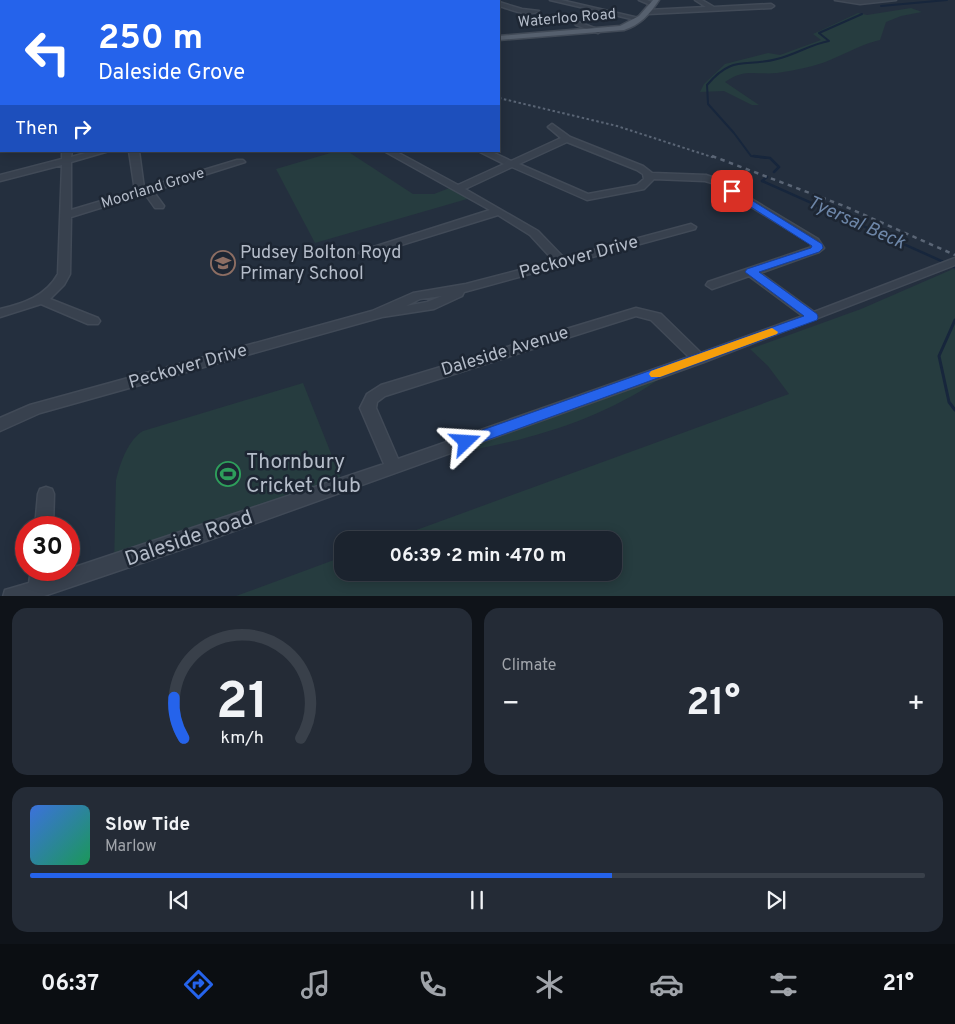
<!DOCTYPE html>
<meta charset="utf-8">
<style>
:root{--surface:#1b232e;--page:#242b36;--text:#f1f3f6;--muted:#a0a4aa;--line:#39404a;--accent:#2563eb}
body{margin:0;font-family:Overpass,sans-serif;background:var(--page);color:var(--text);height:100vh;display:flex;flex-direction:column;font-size:19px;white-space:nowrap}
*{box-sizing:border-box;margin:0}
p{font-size:16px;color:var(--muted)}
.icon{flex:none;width:28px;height:28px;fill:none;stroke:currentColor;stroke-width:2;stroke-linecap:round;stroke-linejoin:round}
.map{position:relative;height:596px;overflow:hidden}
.panel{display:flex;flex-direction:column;gap:12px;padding:12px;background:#0f1319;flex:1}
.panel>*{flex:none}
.guide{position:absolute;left:0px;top:0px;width:500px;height:152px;box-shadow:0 2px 12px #0003,0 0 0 1px var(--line);background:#2563eb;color:#fff;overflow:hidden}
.speed{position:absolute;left:15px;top:516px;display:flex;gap:10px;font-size:25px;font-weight:700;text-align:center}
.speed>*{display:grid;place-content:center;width:65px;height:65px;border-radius:50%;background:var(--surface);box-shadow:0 2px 12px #0003,0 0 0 1px var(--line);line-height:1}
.speed .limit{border:8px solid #d22;background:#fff;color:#111}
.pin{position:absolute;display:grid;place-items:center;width:42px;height:42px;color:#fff;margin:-21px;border-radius:10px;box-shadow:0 2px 8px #0006}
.me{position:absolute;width:55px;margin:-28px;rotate:70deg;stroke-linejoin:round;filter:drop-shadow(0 0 4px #0008)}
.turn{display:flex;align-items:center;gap:18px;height:105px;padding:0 15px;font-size:22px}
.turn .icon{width:65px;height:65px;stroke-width:2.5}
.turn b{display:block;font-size:35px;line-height:42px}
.then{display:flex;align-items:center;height:48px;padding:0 15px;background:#0003;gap:10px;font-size:19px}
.big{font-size:38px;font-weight:700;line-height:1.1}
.panel .card{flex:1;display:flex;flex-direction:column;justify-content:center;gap:8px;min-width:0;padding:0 18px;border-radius:15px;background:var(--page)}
.panel .dial{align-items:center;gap:0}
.dial svg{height:130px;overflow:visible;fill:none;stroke:var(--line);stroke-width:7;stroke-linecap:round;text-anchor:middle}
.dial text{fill:var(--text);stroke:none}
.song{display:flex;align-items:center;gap:15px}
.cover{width:60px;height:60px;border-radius:8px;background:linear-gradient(135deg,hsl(220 70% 55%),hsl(150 70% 35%))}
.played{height:5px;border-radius:2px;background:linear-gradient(90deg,var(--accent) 65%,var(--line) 65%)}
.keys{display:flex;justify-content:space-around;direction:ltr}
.heat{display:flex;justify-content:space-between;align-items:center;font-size:28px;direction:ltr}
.panel .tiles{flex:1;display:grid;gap:12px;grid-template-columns:1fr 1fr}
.card:last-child{grid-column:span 2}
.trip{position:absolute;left:334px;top:531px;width:288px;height:50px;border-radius:15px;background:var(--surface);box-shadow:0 2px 12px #0003,0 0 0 1px var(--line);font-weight:700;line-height:50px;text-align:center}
.menu{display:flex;height:80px;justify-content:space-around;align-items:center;background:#0b0e12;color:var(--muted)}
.menu .icon{width:35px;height:35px}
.menu .current{color:var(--accent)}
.menu b{font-size:22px;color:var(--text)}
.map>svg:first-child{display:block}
.green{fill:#263c3f}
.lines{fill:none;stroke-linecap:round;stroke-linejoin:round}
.stream-far2{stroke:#17263c;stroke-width:2}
.stream-far1{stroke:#17263c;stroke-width:2.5}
.stream{stroke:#17263c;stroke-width:3}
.minor-casing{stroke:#414a57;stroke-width:3}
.major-casing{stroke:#414a57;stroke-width:3}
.highway-casing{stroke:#434c59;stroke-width:20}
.minor{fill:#38414e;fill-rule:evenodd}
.major{fill:#56606e;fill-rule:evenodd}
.highway{stroke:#746855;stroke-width:18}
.rail-far1{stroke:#5a6575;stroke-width:2;stroke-dasharray:2.5 2.5;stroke-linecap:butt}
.rail{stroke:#5a6575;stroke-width:2.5;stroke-dasharray:4.5 4.5;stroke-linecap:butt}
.route{fill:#2563eb;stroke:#184099}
.slow{fill:#f59e0b}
.labels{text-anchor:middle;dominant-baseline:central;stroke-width:5;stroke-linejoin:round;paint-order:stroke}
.far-street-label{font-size:15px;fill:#b4bcc9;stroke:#1d2633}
.poi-label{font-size:18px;fill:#b4bcc9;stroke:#1d2633;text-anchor:start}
.street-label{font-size:18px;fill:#b4bcc9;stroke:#1d2633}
.water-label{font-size:19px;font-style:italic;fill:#6d86a8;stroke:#1d2633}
.near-poi-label{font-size:21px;fill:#b4bcc9;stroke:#1d2633;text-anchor:start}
.near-street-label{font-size:21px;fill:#b4bcc9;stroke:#1d2633}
</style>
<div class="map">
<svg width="955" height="597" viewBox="0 0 955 597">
<rect width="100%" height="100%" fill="#242f3e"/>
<!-- green -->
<g class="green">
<path d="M911 8 922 12 901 16 886 22 880 40C862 44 847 53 830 60 817 66 792 71 777 73 756 75 744 68 725 82L759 105H752L724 91 700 92 704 84 725 64 768 53 780 55 821 40 813 34 858 13 867 15Z"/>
<polygon points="337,151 347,151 413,194 434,194 452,187 474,197 315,243 276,169"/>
<polygon points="953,269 955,270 955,596 236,596 342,557 342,572 612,572 612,540 389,540 789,394 768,366 750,349 861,309"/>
<path d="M656 378 658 380C597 421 524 442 453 453L452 452Z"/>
<path d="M303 383 344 486 114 565 116 480C120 463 128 440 143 431Z"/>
</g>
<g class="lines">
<!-- stream-far2 -->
<g class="stream-far2">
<polyline points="881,6 947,0"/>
<path d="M766 158 751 156 734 133 708 104 707 85C733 54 745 68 777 59 795 55 811 44 829 41L819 33 862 14"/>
</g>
<!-- stream-far1 -->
<g class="stream-far1">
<polyline points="754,156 770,158 779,167 774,172"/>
<polyline points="767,177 762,181 955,267"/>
</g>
<!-- stream -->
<polyline class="stream" points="955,320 939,356 949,402 955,410"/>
<defs>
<g id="minor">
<polygon points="367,0 381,0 382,1 368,1"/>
<polygon points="461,0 477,0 478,1 462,1"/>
<polygon points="550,0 561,0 643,19 640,21"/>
<polygon points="639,0 647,0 656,4 653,6"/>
<polygon points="695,0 702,0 714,7 771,4 774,6 771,8 648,14 645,12 648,10 706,7"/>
<polygon points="835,0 896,0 860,4"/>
<path d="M499 2 522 9 539 11C527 18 511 9 499 6Z"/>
<polygon points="578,22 600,30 601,31 598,33 576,25 575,24"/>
<rect x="0" y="31" width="1" height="4"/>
<path d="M552 124 570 137 643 166 652 173 706 175 718 179 818 239 824 248 819 252 760 273 814 312 955 258V265L704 362 206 541 41 597H3L5 590 29 583 31 570H49L48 576 384 464 360 408 367 394 381 385 636 308 661 314 701 353 803 316 749 276 712 289 706 285 708 282 812 247 810 243 712 183 705 181 654 179 644 189 587 200 512 167 465 189 538 231 564 258 691 224 696 227 695 229 464 292 462 296 434 309 382 317 40 413 0 431V418L30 405 372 311 413 293 466 284 554 261 530 235 498 215 369 255 365 256 359 253 361 251 490 210 384 151H395L458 185 504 164 478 151H490L511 161 561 138 548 127ZM567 142 637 170 643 174 644 179 637 185 588 194 519 164ZM442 296 427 302 406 306 420 299ZM636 316 651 320 689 357 398 459 376 408 377 402 385 396Z"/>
<path d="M62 151H72L71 157 93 151H109L71 162V210L135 191 129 151H139L144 188 237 160H243L245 162 153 191 164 206 163 208H155L145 194 71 217 70 274 64 285 50 299 98 318 100 321 98 324H88L41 304 0 317V309C23 304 46 296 58 274L62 165 0 181V175L62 159Z"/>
<polygon points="46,487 52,489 54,494 53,528 35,528 38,494 40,489"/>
</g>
<g id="major">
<path d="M653 0H659C650 14 640 25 624 30L499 40V36L620 26 639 16Z"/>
<rect x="0" y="137" width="1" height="6"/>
</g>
<polyline id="highway" points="10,1 15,0"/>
</defs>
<!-- minor casing -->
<use href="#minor" class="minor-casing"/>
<!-- major casing -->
<use href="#major" class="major-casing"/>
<!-- highway casing -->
<use href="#highway" class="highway-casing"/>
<!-- minor -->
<use href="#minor" class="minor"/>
<!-- major -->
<use href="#major" class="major"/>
<!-- highway -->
<use href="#highway" class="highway"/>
<!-- rail-far1 -->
<g class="rail-far1">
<polyline points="130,0 132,1"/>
<polyline points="499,98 617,126 715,158"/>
</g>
<!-- rail -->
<polyline class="rail" points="712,156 844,206 955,255"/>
</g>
<!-- route -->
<polygon class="route" points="732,188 822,244 823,248 819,252 759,272 817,314 818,317 817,320 471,446 466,447 460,446 458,442 460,438 804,316 745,272 747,269 811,248 812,246 729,193 729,189"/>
<!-- slow -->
<polygon class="slow" points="772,328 778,332 777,334 660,377 651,377 649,374 651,371"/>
<!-- icons -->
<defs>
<symbol id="school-ring" viewBox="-11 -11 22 22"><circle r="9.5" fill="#1d2633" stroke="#8d6e63" stroke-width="1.5"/><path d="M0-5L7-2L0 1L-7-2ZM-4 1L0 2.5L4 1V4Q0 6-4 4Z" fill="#8d6e63"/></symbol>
<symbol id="stadium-ring" viewBox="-11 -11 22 22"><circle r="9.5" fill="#1d2633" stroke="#2e9e5b" stroke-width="1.5"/><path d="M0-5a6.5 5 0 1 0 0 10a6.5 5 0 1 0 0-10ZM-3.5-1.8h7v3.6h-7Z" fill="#2e9e5b"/></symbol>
</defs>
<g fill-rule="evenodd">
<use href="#school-ring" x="209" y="249" width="28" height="28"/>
<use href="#stadium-ring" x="214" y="460" width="28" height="28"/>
</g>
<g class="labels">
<!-- far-street labels -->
<g class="far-street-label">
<text transform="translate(567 19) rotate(-5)">Waterloo Road</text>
<text transform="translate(153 189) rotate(-17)">Moorland Grove</text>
</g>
<!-- poi labels -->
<g class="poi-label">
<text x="240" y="253">Pudsey Bolton Royd<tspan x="240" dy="21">Primary School</tspan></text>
</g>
<!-- street labels -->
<g class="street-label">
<text transform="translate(579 258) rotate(-15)">Peckover Drive</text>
<text transform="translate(505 352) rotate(-17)">Daleside Avenue</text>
<text transform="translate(188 367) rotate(-16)">Peckover Drive</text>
</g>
<!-- water labels -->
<g class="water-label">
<text transform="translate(856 223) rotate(24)">Tyersal Beck</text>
</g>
<!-- near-poi labels -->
<g class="near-poi-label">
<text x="246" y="462">Thornbury<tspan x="246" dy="24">Cricket Club</tspan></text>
</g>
<!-- near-street labels -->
<g class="near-street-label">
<text transform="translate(189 539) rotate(-19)">Daleside Road</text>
</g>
</g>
</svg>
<div class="speed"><div class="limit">30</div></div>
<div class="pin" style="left:732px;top:191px;background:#d93025"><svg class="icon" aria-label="arrive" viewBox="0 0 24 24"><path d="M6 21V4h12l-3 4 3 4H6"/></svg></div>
<svg class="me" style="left:466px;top:442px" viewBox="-20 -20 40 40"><path d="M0-17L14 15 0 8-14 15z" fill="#2563eb" stroke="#fff" stroke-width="4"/></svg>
<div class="trip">06:39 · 2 min · 470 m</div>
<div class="guide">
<div class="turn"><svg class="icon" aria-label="left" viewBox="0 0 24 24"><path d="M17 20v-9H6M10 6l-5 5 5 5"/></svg><div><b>250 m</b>Daleside Grove</div></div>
<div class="then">Then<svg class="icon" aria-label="right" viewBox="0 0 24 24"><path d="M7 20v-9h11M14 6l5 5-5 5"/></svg></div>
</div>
</div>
<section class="panel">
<div class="tiles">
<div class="card dial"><svg viewBox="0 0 100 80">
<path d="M14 69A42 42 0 1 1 86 69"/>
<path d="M14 69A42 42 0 0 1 8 44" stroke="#2563eb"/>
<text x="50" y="56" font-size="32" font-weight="700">21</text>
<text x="50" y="72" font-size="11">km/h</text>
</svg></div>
<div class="card"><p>Climate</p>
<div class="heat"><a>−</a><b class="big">21°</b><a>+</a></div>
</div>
<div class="card">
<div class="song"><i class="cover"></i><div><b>Slow Tide</b><p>Marlow</p></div></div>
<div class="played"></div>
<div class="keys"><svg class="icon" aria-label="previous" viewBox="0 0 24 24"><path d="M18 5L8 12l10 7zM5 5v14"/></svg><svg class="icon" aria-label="pause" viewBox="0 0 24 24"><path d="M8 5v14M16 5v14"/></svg><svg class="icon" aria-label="next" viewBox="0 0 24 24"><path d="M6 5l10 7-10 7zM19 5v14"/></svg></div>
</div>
</div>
</section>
<nav class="menu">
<b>06:37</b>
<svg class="icon current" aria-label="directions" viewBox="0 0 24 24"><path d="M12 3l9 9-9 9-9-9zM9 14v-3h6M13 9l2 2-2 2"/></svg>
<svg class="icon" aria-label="music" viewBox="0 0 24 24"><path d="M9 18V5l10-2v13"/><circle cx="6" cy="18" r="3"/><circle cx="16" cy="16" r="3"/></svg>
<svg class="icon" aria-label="phone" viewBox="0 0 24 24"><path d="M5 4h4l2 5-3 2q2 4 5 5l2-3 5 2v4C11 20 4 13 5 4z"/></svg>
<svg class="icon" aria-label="climate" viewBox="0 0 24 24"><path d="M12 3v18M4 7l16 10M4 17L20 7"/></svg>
<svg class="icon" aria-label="car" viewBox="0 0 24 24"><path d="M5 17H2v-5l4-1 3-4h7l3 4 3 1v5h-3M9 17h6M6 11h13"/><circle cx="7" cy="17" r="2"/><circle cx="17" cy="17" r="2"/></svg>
<svg class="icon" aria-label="filters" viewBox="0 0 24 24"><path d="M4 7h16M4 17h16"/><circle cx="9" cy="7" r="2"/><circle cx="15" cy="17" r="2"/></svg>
<b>21°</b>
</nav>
